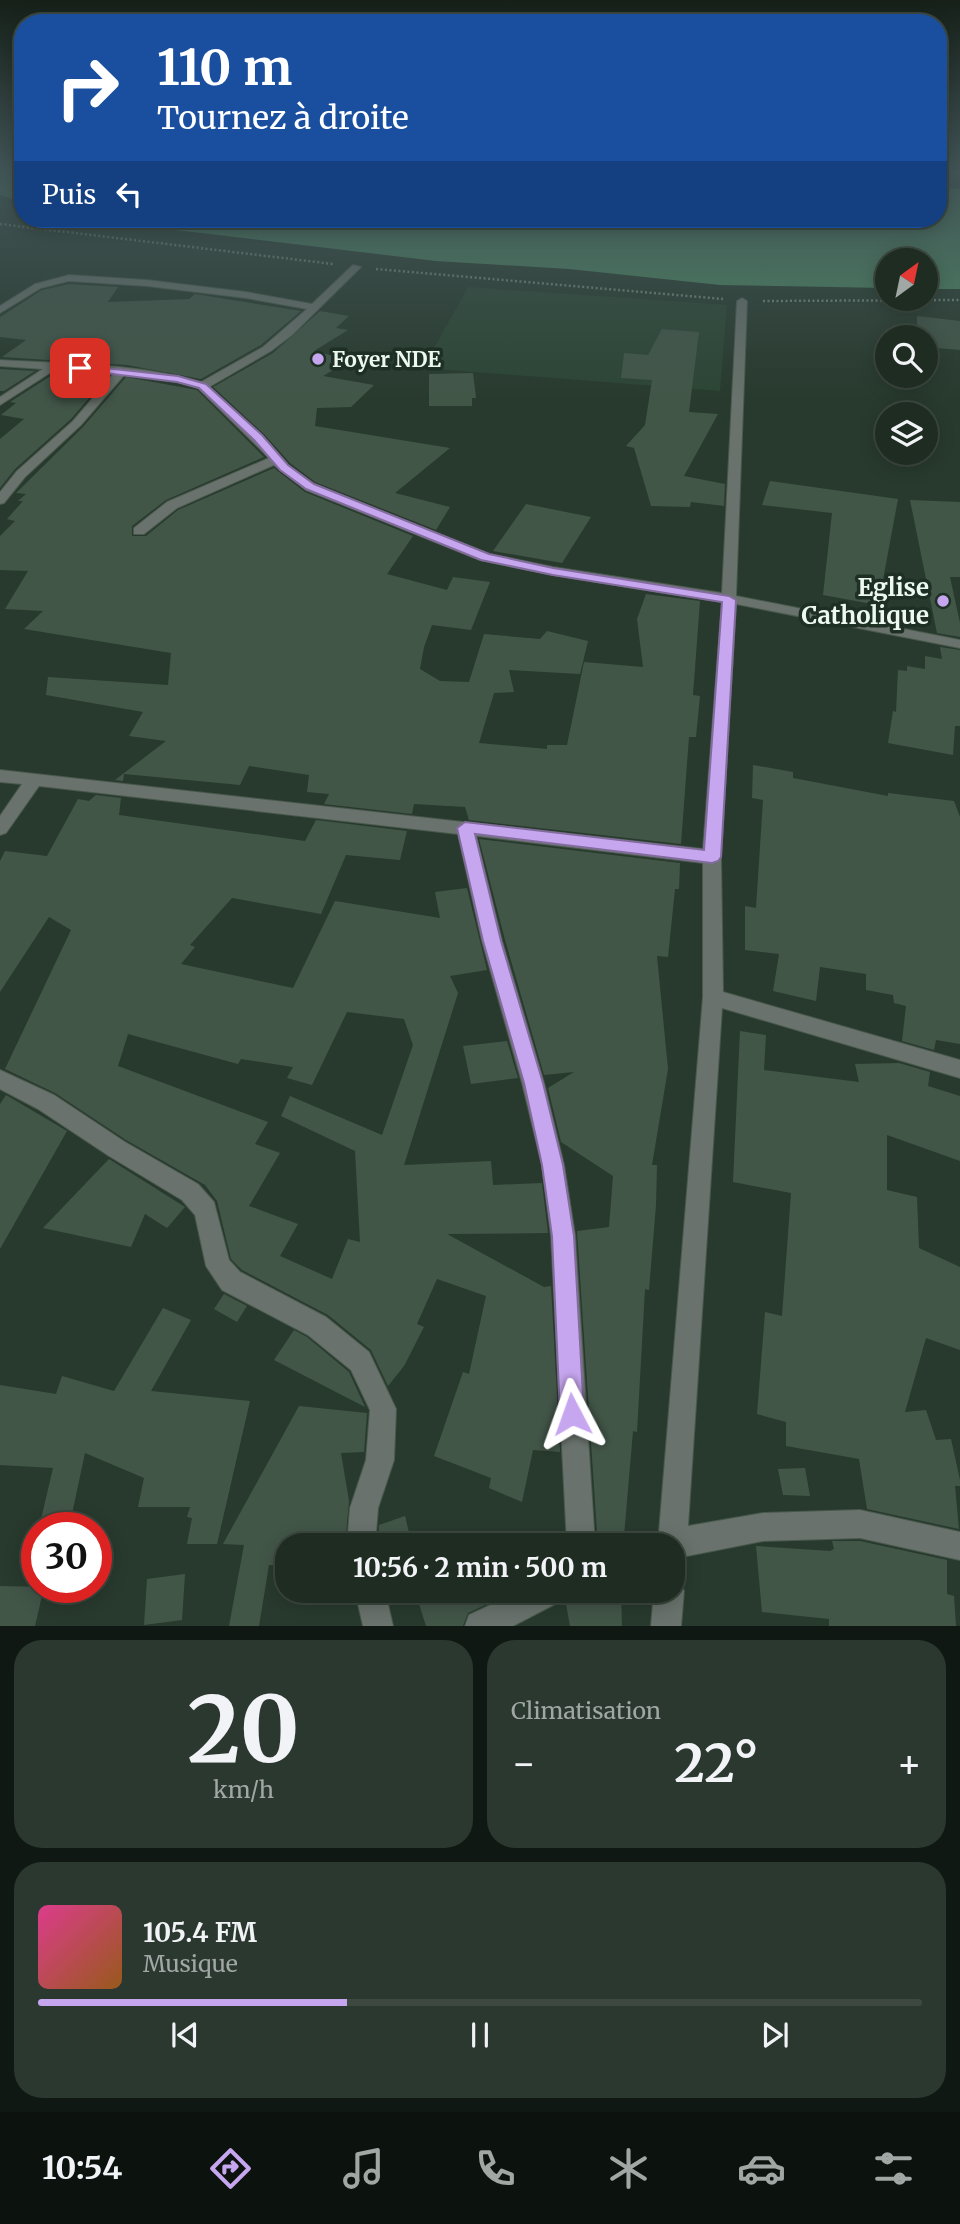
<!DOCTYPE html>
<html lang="fr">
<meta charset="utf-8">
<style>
:root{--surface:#1e2c22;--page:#2b382f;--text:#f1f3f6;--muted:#a1a7a5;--line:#3c4840;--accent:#c7a6f0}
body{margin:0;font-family:Merriweather,serif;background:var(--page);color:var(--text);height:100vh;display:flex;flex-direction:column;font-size:26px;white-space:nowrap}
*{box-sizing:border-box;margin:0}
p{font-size:23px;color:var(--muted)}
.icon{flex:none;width:38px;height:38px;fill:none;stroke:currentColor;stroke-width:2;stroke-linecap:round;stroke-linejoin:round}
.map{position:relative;height:1626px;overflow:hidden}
.details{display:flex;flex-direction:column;gap:14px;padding:14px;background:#101813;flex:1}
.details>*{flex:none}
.top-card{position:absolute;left:14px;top:14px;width:933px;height:214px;border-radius:28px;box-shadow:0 4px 18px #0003,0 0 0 2px var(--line);background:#1a4fa0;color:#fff;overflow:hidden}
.needle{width:46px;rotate:33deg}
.tools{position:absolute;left:875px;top:248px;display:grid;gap:14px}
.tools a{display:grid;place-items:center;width:63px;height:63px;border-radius:50%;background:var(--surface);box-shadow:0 4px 18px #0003,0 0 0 2px var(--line);font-size:35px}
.speed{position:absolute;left:21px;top:1512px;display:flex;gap:14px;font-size:35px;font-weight:700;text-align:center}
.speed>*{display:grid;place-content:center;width:91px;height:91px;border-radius:50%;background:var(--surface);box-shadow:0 4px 18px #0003,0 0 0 2px var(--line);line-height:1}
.speed .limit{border:10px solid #d22;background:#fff;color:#111}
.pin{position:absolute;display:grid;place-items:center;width:60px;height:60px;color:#fff;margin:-30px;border-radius:14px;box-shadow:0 4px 10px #0006}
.me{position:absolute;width:77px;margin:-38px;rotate:356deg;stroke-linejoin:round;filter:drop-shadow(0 0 5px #0008)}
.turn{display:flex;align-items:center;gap:24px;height:147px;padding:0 28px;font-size:32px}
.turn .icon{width:91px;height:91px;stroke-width:2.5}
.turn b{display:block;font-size:49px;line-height:60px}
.then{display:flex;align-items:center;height:66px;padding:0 28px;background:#0003;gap:14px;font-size:26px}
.big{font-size:52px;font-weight:700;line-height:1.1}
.details .card{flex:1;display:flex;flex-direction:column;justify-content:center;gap:10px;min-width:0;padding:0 24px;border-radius:28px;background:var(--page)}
.details .dial{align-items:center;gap:0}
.dial b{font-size:91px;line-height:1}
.song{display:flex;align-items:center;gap:21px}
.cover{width:84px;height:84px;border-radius:10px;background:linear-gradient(135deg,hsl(330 70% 55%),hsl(30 70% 35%))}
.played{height:7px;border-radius:4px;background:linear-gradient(90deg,var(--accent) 35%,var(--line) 35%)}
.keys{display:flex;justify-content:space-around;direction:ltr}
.heat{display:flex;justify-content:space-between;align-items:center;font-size:38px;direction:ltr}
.details .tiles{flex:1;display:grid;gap:14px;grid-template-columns:1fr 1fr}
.card:last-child{grid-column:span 2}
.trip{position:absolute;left:275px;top:1533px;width:410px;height:70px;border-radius:28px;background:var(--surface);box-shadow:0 4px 18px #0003,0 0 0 2px var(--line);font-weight:700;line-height:70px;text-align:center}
.tabs{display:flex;height:112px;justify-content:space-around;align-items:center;background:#0c120e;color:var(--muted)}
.tabs .icon{width:49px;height:49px}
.tabs .active{color:var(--accent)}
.tabs b{font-size:32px;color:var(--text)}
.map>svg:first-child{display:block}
.built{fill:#2c4534}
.water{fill:#4f8a64}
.building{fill:#425648;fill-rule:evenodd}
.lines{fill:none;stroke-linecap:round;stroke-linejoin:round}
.minor-casing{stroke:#48584c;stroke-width:2}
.path{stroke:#7a8a7f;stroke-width:2.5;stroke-dasharray:2 2.5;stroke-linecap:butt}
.minor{fill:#69726c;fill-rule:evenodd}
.route{fill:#c7a6f0;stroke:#816c9c;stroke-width:2}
.poi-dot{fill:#c7a6f0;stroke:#1e3024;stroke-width:2.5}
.labels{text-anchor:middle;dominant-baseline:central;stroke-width:7;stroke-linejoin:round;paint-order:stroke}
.far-poi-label{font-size:21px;font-weight:bold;fill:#edf8f0;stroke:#1e3024;text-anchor:start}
.poi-label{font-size:24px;font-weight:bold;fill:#edf8f0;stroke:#1e3024;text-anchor:end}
</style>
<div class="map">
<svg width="960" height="1626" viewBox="0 0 960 1626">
<rect width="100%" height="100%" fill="#283a2d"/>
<!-- built -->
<polygon class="built" points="468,287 727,305 720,391 423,368"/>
<!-- water -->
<g class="water">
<polygon points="0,172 23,172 23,202 0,195"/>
<polygon points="938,187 960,189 960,289 926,289 926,261 887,261 887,288 720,285 569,269 436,261 83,219 938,219"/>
</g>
<!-- building -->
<g class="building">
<polygon points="69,284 118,287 108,302 189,299 195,294 301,311 261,345 201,379 127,365 2,357 26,340 0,337 0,317 42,290"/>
<polygon points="320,311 349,316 336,328 348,330 314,351 350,360 323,376 374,385 351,407 317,408 315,426 450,448 395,493 450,507 436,530 315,482 290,463 264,434 213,387 273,353"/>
<polygon points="917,316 960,321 960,350 926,347 926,338 917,338"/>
<polygon points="662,329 699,332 689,412 718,414 684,476 725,484 724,506 691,502 690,507 651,506 634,448 626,446 645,425 652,380 621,378 624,353 648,355"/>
<polygon points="0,369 35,371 4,391 0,391"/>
<polygon points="57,372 109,375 71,419 15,469 0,488 0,439 24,419 1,415 16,403 10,402"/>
<polygon points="473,373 476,398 472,398 472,406 429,406 429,374"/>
<polygon points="126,377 197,390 264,457 166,500 132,526 132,536 146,536 178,510 274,468 305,492 413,536 387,574 447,590 453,577 490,582 471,630 432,625 424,647 420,669 440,681 469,682 484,634 540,639 547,631 588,641 580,674 509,670 514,692 494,693 479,743 547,749 547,745 567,745 584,662 643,667 637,619 646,594 700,601 693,695 700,696 696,737 689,737 681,844 469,820 465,807 414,804 412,814 324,804 329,794 307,792 309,775 249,766 240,785 124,774 123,781 115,780 166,741 129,736 143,712 46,695 48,677 168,685 171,653 24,629 43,611 5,609 28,571 0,570 0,536 15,521 7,519 23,501 18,501 26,494 16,493 83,427"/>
<polygon points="770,481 898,499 882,585 875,584 872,604 823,595 832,513 762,505"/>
<polygon points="910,500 960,502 960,577 950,577 960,623 960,637 937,633"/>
<polygon points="526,504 591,517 562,563 493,551"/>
<polygon points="940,647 960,650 960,726 955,726 953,755 888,743 893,711 896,712 898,670 907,671 907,666 925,669 925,656 942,659"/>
<polygon points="753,765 793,772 793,778 888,796 888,793 954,801 960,817 960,1044 936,1040 934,1050 902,1041 906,1006 894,1003 893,995 866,990 866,974 820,967 816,1001 773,991 779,954 745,950 745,906 756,908 763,800 752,798"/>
<path d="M96 795 121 798 119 815 305 841 316 820 407 831 400 860 346 855 321 914 232 898 190 945 195 947 181 964 293 988 335 901 440 918 435 892 467 888 487 970 450 976 458 993 404 1165 491 1161 493 1185 542 1183 548 1233 447 1234 544 1287 551 1286 560 1452 533 1450 522 1502 489 1488 491 1478 434 1456 463 1372 469 1374 486 1296 437 1279 417 1324 424 1327 404 1366 388 1386 371 1350 328 1315 242 1270 231 1259 217 1201 205 1185 126 1140 55 1093 5 1069 71 930 49 917 0 992V861L5 851 47 856 78 799 89 801ZM347 1012 404 1019 413 1045 382 1135 290 1096 281 1116 355 1151 360 1242 348 1239 332 1279 280 1256 298 1224 249 1206 280 1153 255 1144 268 1122 118 1066 128 1034 238 1064 241 1059 293 1067 287 1078 312 1085Z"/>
<polygon points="479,839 680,863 679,889 675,889 668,957 657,956 668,1069 652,1165 657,1165 656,1205 649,1290 645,1289 637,1432 633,1431 624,1536 597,1532 577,1231 609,1227 613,1176 561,1142 548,1088 574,1072 544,1075 505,940"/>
<polygon points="740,1031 766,1035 764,1070 859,1082 855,1064 899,1063 930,1072 928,1086 960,1096 960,1161 887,1135 887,1190 917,1197 919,1248 960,1267 960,1350 926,1338 905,1412 926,1410 936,1440 951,1439 960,1480 960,1486 955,1486 959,1529 867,1509 859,1459 786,1446 786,1422 757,1414 765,1312 782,1316 791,1193 733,1182"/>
<polygon points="507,1041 518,1078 471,1084 463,1046"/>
<polygon points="6,1095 67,1131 0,1249 0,1104"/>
<polygon points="109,1159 185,1207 167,1228 145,1214 131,1247 43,1228"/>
<polygon points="224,1294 247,1306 237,1322 214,1309"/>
<polygon points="163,1308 191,1320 151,1391 250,1401 217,1544 187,1544 192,1518 187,1517 190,1507 138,1507 144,1478 85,1453 69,1528 39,1528 53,1468 0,1465 0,1385 56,1394 62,1376 114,1391"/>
<polygon points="294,1330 307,1337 349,1372 365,1407 274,1360"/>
<polygon points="299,1406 367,1413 364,1452 341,1453 349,1501 345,1545 287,1545 286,1565 269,1565 259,1626 229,1626 244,1545 223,1544"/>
<polygon points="805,1468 810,1496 783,1495 778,1469"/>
<polygon points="405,1516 412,1545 378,1545 379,1525"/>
<polygon points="832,1541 860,1541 947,1560 947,1594 954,1596 956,1626 829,1626 829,1619 762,1612 756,1546 830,1551 834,1549"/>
<polygon points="185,1574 182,1620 144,1625 147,1579"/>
<polygon points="0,1586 44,1587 35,1626 0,1626"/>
<polygon points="415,1591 492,1591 496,1600 468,1613 463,1626 426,1626"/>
<polygon points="579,1591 621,1591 622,1626 570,1626 565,1599 567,1595"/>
</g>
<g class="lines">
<defs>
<g id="minor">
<path d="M353 265 361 267 292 335 271 351 209 387 262 436 288 465 314 484 489 554 553 567 722 593 737 301 742 298 747 301 736 596 960 640V648L736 604 721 857 723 992 960 1060V1078L722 1008 688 1526 763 1513 860 1510 960 1532V1560L860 1538 763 1541 672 1559V1545L650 1544 654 1534 659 1532 703 997V863L476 836 502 941 544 1083 564 1165 575 1235 595 1545H567L551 1235 542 1165 522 1083 482 941 458 834 39 786 6 833 0 835V816L22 784 0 782V770L703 849 722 602 553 575 480 560 306 490 274 465 177 508 144 534H134V528L167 502 269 458 198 388 178 382 125 374 81 425 25 477 4 503 0 504V492L17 471 73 421 114 373 56 369 0 405V397L43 369 0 366V360C67 364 136 363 201 382L263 347 307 309 246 298 147 286 69 281 41 288 0 313V306L35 284 69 275 147 280 246 292 312 304Z"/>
<polygon points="0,1070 54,1095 125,1142 198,1184 214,1202 229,1260 240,1272 326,1317 369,1352 396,1409 394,1460 378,1508 375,1545 347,1545 350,1508 366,1460 370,1410 351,1370 308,1335 222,1290 206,1266 195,1215 182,1200 109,1156 38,1109 0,1089"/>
<polygon points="672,1578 679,1581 684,1591 681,1626 651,1626 654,1591 672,1591"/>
<polygon points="355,1591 385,1591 393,1626 363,1626"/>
<polygon points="520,1591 566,1591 561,1601 513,1626 465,1626 469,1615"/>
</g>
</defs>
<!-- minor casing -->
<use href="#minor" class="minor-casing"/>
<!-- path -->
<g class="path">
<polyline points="0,224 333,264"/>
<polyline points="376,269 723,299"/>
<polyline points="763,301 960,300"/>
</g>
<!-- minor -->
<use href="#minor" class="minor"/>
</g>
<!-- sky -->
<linearGradient id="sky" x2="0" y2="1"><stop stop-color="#162019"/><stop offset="0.43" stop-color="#425557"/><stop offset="1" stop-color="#425557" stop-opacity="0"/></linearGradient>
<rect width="960" height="400" fill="url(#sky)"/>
<!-- route -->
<polygon class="route" points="77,365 178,376 206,384 262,435 288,465 314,484 489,554 553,568 729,596 736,600 721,857 718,861 712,863 475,834 501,941 543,1083 563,1165 574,1236 584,1414 580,1423 572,1426 563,1423 560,1414 552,1236 542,1165 524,1083 483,941 457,828 465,822 704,850 722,602 553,575 481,560 306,489 280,470 254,440 199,388 177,382 80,370 77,370"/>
<!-- markers -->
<g class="poi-dot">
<circle cx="318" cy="359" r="7"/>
<circle cx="943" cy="601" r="7"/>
</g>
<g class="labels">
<!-- far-poi labels -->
<g class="far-poi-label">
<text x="332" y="359">Foyer NDE</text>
</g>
<!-- poi labels -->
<g class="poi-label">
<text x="929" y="587">Eglise<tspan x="929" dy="28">Catholique</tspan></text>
</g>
</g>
</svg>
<div class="tools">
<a><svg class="needle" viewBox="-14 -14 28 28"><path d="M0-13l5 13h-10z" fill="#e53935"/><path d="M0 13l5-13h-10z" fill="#a1a7a5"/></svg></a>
<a><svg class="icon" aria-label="search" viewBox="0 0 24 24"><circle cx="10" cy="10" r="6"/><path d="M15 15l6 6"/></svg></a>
<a><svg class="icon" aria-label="layers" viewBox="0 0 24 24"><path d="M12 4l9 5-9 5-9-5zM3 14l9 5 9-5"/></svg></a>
</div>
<div class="speed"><div class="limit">30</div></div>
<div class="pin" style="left:80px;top:368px;background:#d93025"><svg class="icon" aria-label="arrive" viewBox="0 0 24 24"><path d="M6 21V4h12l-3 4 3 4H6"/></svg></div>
<svg class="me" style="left:572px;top:1414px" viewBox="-20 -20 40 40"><path d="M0-17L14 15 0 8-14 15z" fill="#c7a6f0" stroke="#fff" stroke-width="4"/></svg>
<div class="trip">10:56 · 2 min · 500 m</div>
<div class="top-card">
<div class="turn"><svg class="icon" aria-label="right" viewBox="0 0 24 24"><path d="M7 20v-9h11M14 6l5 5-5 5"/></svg><div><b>110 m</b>Tournez à droite</div></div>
<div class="then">Puis<svg class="icon" aria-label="left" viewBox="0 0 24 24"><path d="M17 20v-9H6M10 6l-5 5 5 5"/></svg></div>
</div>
</div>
<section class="details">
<div class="tiles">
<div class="card dial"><b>20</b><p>km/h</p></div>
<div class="card"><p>Climatisation</p>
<div class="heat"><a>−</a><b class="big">22°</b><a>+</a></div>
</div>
<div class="card">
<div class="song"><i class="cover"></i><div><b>105.4 FM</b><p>Musique</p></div></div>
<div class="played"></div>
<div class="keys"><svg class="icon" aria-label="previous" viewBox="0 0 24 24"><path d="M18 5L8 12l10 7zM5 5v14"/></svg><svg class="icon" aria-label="pause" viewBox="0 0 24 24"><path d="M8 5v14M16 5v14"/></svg><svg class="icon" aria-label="next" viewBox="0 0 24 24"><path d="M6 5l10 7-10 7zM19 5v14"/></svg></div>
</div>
</div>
</section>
<nav class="tabs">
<b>10:54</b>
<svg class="icon active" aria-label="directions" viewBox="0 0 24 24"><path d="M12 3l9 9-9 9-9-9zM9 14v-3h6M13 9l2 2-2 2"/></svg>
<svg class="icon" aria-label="music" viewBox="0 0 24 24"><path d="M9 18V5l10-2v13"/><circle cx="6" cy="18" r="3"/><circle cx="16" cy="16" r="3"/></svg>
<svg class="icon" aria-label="phone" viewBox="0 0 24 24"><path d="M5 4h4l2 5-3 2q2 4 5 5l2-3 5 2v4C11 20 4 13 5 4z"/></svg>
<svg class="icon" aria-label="climate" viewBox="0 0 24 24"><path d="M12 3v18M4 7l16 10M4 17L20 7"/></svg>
<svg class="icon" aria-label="car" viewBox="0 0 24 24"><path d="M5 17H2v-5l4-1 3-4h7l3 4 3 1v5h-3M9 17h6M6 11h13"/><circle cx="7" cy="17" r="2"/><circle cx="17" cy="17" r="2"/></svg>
<svg class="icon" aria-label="filters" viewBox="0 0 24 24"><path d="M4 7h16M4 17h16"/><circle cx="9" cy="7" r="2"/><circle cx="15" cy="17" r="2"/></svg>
</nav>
